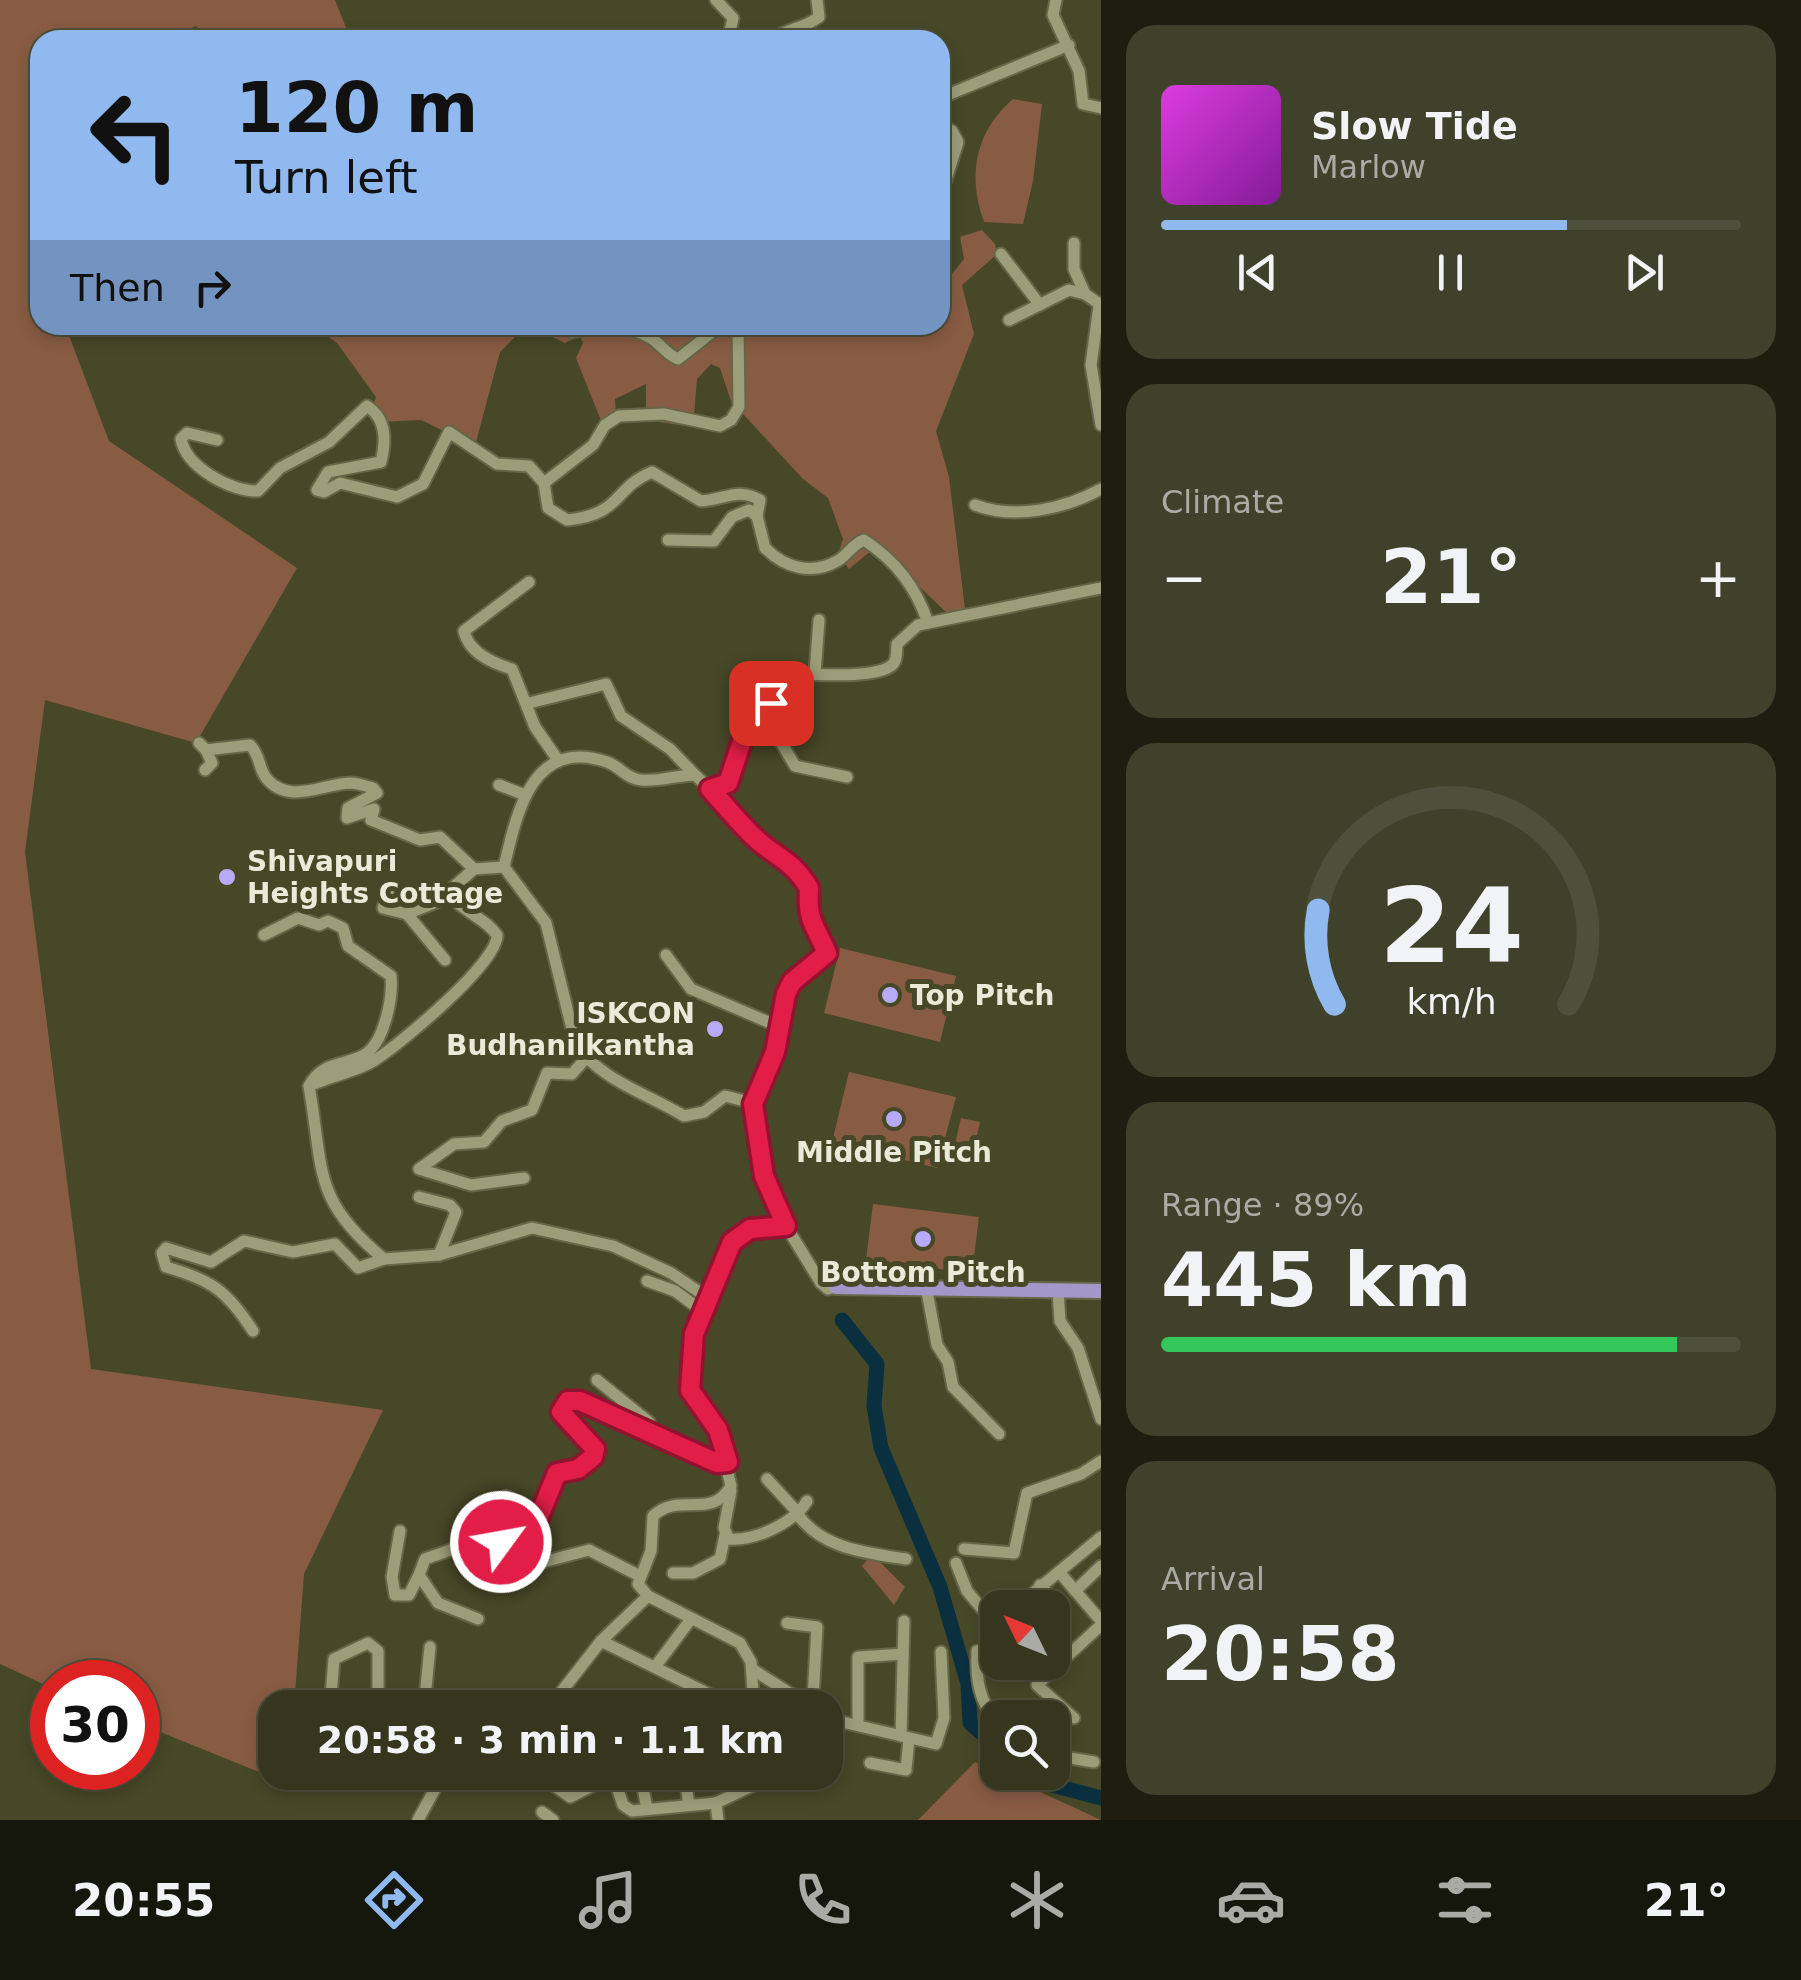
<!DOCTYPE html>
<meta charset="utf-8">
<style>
:root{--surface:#35361d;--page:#40412a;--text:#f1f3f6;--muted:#aaaba4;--line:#4f503b;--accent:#90b9f0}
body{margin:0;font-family:"DejaVu Sans",sans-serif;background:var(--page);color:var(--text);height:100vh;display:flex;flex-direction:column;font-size:38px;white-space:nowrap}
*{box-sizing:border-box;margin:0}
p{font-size:32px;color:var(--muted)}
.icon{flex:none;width:55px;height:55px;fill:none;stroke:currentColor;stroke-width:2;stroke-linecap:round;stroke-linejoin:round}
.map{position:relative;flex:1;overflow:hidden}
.side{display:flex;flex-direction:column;gap:25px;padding:25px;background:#1d1e10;width:700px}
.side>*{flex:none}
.hud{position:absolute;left:30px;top:30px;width:920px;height:305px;border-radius:30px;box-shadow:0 5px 15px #0003,0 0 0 2px var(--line);background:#90b9f0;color:#111;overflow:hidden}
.needle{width:65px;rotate:313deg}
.fabs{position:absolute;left:980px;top:1590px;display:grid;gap:20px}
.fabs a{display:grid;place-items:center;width:90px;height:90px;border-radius:20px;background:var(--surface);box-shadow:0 5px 15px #0003,0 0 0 2px var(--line);font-size:50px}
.speed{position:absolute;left:30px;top:1660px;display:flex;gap:20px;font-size:50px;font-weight:700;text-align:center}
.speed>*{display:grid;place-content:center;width:130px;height:130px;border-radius:50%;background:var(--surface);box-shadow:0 5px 15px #0003,0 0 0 2px var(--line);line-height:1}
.speed .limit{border:15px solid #d22;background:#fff;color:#111}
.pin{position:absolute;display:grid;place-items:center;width:85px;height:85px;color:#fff;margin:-42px;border-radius:20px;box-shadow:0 5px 15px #0006}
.me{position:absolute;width:110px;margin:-55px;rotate:58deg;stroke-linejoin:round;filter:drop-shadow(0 0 8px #0008)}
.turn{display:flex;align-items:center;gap:35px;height:210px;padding:0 40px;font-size:45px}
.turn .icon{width:130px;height:130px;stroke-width:2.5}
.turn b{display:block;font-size:70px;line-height:85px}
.then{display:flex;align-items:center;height:95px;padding:0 40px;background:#0003;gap:20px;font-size:38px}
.big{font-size:75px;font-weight:700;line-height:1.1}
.side .card{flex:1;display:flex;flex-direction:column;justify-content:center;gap:15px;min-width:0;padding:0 35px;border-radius:30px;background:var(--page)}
.side .dial{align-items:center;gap:0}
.dial svg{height:260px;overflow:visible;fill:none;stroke:var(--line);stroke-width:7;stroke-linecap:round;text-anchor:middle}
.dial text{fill:var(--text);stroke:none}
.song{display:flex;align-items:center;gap:30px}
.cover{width:120px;height:120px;border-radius:15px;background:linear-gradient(135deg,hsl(300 70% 55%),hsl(290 70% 35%))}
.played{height:10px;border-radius:5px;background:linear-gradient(90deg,var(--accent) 70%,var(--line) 70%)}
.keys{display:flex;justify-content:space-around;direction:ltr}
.heat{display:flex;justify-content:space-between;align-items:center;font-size:55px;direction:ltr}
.charge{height:15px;border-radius:8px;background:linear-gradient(90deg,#34c759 89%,var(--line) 0)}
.trip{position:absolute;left:258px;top:1690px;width:585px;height:100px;border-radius:30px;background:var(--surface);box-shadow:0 5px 15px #0003,0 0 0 2px var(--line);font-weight:700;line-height:100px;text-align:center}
.dock{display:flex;height:160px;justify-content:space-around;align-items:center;background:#15160c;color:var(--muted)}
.dock .icon{width:70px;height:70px}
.dock .current{color:var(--accent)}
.dock b{font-size:45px;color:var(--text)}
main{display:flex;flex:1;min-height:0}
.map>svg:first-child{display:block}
.green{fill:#885c43}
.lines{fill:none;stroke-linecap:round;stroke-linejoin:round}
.river{stroke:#0a3040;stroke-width:15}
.minor-casing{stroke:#656749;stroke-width:15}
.major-casing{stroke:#656749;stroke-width:18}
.minor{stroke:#9c9e79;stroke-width:11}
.major{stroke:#a297c9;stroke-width:14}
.route-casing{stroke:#92132f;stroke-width:25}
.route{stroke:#e11d48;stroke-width:18}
.poi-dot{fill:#b7abf8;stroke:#474827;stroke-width:4}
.labels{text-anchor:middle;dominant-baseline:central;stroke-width:10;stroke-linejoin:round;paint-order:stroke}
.poi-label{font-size:28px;font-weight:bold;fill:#e9ebd8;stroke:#474827;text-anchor:start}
</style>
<main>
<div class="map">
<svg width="1101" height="1820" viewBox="0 0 1101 1820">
<rect width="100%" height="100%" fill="#474827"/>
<!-- green -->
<g class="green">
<polygon points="0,0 335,0 351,40 210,40 196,26 166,40 40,40 40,325 65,325 109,441 297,568 196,743 45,700 25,852 91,1369 383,1410 304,1574 294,1707 275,1708 275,1772 290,1773 289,1784 138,1723 138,1682 52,1682 52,1688 0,1664"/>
<path d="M1013 99 1042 104 1033 181 1023 224 984 222C967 175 975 132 1013 99Z"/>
<polygon points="982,230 995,244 997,254 962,285 974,334 936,431 949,477 965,609 948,614 877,546 849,569 838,554 843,539 828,498 803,479 731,401 720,368 711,364 697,379 693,427 646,420 646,384 615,399 616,419 602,423 576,358 583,343 580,336 565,343 546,334 516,336 500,352 475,446 421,420 380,422 372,409 376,397 337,343 313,325 940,325 940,280 944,284 964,259 960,237"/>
<polygon points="840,948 956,976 940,1042 824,1013"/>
<polygon points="849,1072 956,1097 937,1168 832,1142"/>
<polygon points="961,1118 980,1122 972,1156 953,1152"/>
<polygon points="873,1204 979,1217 972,1273 866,1260"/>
<polygon points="872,1554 905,1587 894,1605 862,1566"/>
<polygon points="975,1762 1101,1820 918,1820"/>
</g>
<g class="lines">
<!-- river -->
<g class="river">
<polyline points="842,1320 877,1364 874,1406 881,1448 940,1587 968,1684 970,1723 998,1747"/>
<polyline points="1028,1772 1037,1781 1101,1798"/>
</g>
<defs>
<g id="minor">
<polyline points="716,0 733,18 728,40"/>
<polyline points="1056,0 1053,15 1079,71 1083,104 1101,108"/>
<path d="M772 40C786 28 804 29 819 17L817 0"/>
<polyline points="940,98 1069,45"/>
<polyline points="940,125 952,131 958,142 940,198"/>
<polyline points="1074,243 1074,269 1085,294"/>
<polyline points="1001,254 1040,305"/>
<polyline points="1099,306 1091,365 1101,425"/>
<polyline points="1009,320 1069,290 1085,294 1101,305"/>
<path d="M572 332C597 326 629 324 652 339 662 345 666 354 678 359L721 325"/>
<path d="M217 440 187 433 181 439C186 467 231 492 258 491L280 468 329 442 367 406C387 419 386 441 381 462L328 472 317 490 324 492 340 483 397 497 423 484 449 432 497 464 529 466 544 483 593 445 605 425 619 416 664 414 720 426 731 420 739 407 738 325"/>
<path d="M544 483 548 508 567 520C623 514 612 489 652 472L701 501C723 500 738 487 760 500L757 516"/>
<path d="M975 505C1015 520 1064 509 1101 489"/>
<path d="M668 540 714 541 732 517 749 510 757 516 765 548C785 568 812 576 839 560 848 554 853 544 864 540 896 561 916 587 928 623"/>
<path d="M529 582 464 631C469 653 492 663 512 669L535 727 558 760"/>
<polyline points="815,673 819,620"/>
<polyline points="529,703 606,684 621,716 670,749 695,775"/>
<polyline points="765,715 795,766 847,777"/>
<path d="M199 743 206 750 250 745C261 756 258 769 267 779 290 805 322 784 350 783 357 783 366 786 373 788L377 793 348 808 347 818 374 809 371 820 420 840 440 837 474 869"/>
<polyline points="205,770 212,763 206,750"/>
<polyline points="499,785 525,795"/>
<polyline points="710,789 751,834 790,860 800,873 809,888 806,911 810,925 827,953 792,982 775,1052 753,1103"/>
<polyline points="389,889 383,908 407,914"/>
<path d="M264 935 298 918 319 925 328 921 343 928 348 946 391 976C393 998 384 1046 362 1056 341 1066 322 1062 309 1086 330 1076 356 1072 375 1060 400 1044 498 963 497 935 485 917 457 910 449 891L474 869 504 867"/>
<polyline points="666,955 691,989 780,1027"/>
<polyline points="445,960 407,914 449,897"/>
<path d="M309 1086C324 1171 312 1200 384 1259"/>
<polyline points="524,1178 471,1185 419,1169 454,1144 484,1142 502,1121 532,1110 547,1073 572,1074 586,1058"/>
<polyline points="419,1197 450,1205 456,1212 439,1255"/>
<path d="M786 1226 764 1176 753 1103 725 1096 704 1112 684 1116C646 1093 604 1082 576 1045L546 923 504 867C517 812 532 737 607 762 619 766 627 779 641 780 659 782 677 775 695 775L710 789 721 788 731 776 742 741 768 709 769 687 780 674C806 673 871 680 891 666 898 661 896 652 897 644L918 625 1101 588"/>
<polyline points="647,1281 675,1291 705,1313"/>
<polyline points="926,1286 937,1345 948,1362 953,1387 999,1434"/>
<polyline points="1058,1292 1060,1321 1078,1348 1101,1419"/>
<path d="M253 1331C227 1291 212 1280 166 1267L162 1253 166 1248 211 1262 244 1241 293 1252 335 1244 358 1268 384 1259 439 1255 532 1228 613 1246 671 1273 711 1300"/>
<polyline points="597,1380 649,1422 655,1436"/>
<polyline points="767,1479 799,1514"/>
<path d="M731 1491 724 1528 729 1539C755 1541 794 1523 807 1501"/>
<path d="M798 1515C823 1549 867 1553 906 1559"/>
<polyline points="400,1531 392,1577 395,1595 409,1595 419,1575"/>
<polyline points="964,1549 1014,1553 1027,1493 1081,1474 1101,1461"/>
<polyline points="956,1563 967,1591 998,1628"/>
<polyline points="483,1571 516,1569 589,1550 638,1575"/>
<polyline points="673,1573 693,1573 720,1559 725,1535"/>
<polyline points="1060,1573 1101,1621"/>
<polyline points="1040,1585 1057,1604 1052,1608"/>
<polyline points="1075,1591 1101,1566"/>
<polyline points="1015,1608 1101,1537"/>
<path d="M478 1619 438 1603 419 1575 425 1559C443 1552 462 1549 475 1533 487 1519 488 1504 506 1496L512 1499 515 1515 501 1538 503 1545 536 1524 557 1473 578 1469 595 1453 561 1412 568 1401H580L717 1463 728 1462"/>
<polyline points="787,1623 817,1627 813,1699"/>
<polyline points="601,1641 715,1697"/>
<path d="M998 1647 977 1651C976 1677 978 1702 998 1722"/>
<polyline points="1032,1662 1046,1676 1101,1625"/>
<polyline points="655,1667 691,1619"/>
<polyline points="752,1669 791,1694 813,1699 815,1708"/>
<polyline points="1046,1676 1037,1685 1074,1718"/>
<polyline points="330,1708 334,1659 368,1643 378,1651 378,1708"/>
<polyline points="424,1708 430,1647"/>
<polyline points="573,1708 562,1701 562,1691 601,1641 648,1596"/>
<path d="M754 1708 751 1662 740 1643 648 1596 638 1584 651 1551 653 1516C679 1491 711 1521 731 1486L718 1431 689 1390 690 1352 732 1241 750 1229 786 1226 821 1283 828 1289 836 1287"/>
<polyline points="825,1718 936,1744 944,1718 941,1652"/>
<polyline points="858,1722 858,1657 903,1654"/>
<polyline points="901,1736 904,1621"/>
<polyline points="1052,1755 1094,1762"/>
<polyline points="870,1763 906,1770 909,1739"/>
<polyline points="403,1772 429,1774"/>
<polyline points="535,1772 570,1797 608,1778 615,1781 623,1805 632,1811 716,1803"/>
<polyline points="640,1772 647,1809"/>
<polyline points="684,1772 689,1805"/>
<polyline points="542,1812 553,1820"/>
<polyline points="418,1820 436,1787 430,1772"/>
<polyline points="718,1820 716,1803 756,1784 764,1772"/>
</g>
<polyline id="major" points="836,1287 1101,1291"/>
</defs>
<!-- minor casing -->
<use href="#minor" class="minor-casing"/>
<!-- major casing -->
<use href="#major" class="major-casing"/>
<!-- minor -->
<use href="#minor" class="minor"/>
<!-- major -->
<use href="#major" class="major"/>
</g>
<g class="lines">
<defs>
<path id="route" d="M501 1542 507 1545 536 1524 557 1473 578 1469 593 1457 595 1449 561 1412 568 1401H580L717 1463 728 1462 718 1430 690 1390 694 1334 732 1242 750 1229 786 1226 764 1176 753 1104 775 1052 786 994 792 982 827 953C814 923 807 922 809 888 792 860 777 858 755 838 739 823 725 805 710 789L728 783 742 741 771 703"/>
</defs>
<!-- route casing -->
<use href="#route" class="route-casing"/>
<!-- route -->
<use href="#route" class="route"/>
</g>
<!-- markers -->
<g class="poi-dot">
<circle cx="227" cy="877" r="10"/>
<circle cx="890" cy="995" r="10"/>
<circle cx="715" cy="1029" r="10"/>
<circle cx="894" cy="1119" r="10"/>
<circle cx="923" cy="1239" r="10"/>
</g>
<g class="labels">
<!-- poi labels -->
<g class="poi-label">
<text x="247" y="861">Shivapuri<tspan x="247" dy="32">Heights Cottage</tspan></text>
<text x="910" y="995">Top Pitch</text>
<text x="695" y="1013" text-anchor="end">ISKCON<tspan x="695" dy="32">Budhanilkantha</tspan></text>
<text x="894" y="1152" text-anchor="middle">Middle Pitch</text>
<text x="923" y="1272" text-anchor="middle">Bottom Pitch</text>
</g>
</g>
</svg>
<div class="fabs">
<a><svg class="needle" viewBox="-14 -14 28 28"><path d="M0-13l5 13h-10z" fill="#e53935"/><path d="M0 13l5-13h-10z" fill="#aaaba4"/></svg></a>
<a><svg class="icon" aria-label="search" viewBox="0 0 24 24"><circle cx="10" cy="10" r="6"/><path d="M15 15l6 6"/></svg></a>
</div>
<div class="speed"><div class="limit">30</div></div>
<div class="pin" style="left:771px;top:703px;background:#d93025"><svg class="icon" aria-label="arrive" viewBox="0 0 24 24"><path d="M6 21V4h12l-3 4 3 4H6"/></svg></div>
<svg class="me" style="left:501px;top:1542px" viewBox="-20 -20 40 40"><circle r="17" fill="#e11d48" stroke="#fff" stroke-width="3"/><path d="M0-11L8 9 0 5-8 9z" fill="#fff"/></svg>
<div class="trip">20:58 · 3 min · 1.1 km</div>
<div class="hud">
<div class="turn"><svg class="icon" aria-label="left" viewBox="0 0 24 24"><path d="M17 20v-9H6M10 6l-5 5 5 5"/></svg><div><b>120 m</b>Turn left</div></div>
<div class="then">Then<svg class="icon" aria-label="right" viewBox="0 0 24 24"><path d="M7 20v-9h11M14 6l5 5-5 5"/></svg></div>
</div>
</div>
<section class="side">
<div class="card">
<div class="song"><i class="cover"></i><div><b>Slow Tide</b><p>Marlow</p></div></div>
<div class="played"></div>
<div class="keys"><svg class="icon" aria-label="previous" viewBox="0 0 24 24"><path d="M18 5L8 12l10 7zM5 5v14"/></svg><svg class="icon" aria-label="pause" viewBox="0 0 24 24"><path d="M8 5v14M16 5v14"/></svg><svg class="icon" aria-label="next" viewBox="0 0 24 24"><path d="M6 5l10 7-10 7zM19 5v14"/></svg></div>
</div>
<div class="card"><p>Climate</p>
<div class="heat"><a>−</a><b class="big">21°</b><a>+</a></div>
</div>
<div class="card dial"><svg viewBox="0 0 100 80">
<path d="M14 69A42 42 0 1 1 86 69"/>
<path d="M14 69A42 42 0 0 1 9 40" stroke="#90b9f0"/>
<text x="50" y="56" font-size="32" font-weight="700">24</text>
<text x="50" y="72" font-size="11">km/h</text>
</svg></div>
<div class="card"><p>Range · 89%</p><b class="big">445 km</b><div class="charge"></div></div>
<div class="card"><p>Arrival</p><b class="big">20:58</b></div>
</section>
</main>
<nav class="dock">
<b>20:55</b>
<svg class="icon current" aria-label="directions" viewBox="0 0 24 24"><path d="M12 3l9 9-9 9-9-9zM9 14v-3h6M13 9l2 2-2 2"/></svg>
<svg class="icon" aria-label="music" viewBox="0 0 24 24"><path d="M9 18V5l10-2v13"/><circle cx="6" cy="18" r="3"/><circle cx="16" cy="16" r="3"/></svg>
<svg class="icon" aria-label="phone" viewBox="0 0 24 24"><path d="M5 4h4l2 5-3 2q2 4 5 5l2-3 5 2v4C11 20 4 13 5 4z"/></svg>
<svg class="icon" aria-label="climate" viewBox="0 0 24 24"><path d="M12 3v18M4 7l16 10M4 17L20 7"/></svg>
<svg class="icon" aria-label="car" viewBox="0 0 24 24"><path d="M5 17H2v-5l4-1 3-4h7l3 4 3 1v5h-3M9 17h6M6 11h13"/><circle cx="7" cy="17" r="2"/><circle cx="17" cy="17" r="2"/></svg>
<svg class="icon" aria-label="filters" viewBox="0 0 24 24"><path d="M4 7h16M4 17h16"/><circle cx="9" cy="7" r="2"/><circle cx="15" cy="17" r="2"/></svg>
<b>21°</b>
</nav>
